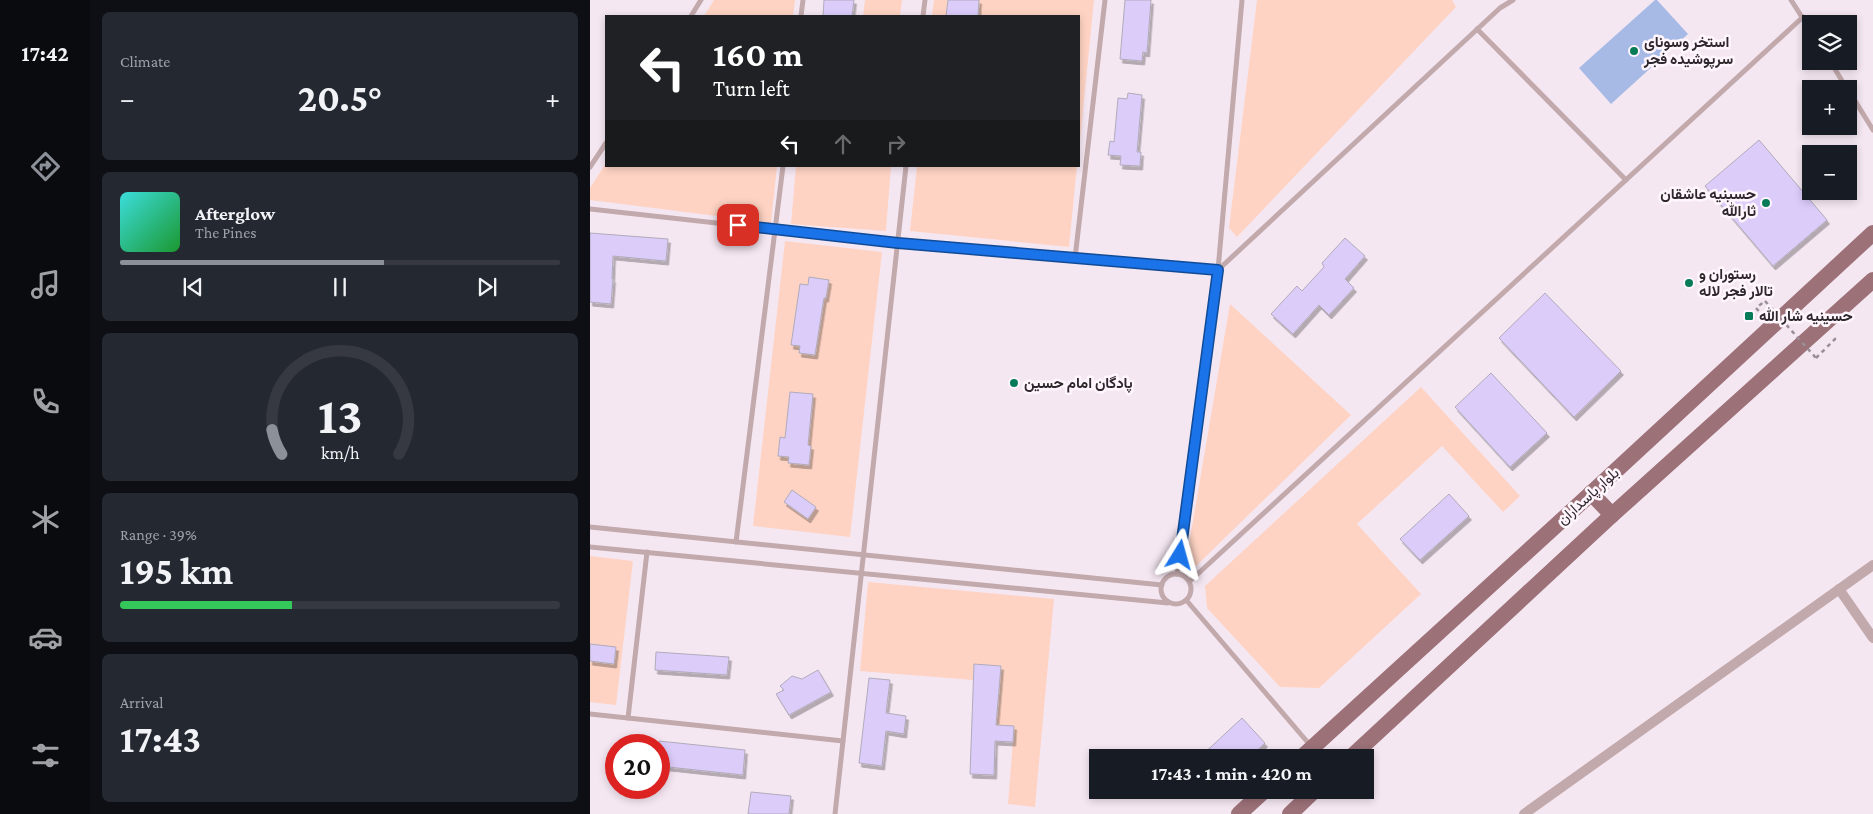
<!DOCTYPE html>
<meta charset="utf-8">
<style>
:root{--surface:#171b24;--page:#242831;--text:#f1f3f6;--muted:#9ea1a6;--line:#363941;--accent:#8c9099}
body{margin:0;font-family:"Crimson Pro",Vazirmatn,serif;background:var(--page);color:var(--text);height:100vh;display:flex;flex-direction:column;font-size:19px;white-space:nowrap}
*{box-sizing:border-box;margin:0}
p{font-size:16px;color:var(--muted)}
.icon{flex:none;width:28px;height:28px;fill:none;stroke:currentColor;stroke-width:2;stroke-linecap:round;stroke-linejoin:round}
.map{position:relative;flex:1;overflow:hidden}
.side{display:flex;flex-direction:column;gap:12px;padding:12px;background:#0d0f14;width:500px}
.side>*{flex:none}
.banner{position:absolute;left:15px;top:15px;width:475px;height:152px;border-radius:0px;box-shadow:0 2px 8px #0003;background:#202124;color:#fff;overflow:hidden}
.buttons{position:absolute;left:1212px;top:15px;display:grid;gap:10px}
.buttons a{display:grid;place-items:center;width:55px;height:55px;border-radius:0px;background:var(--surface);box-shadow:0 2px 8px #0003;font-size:25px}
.speed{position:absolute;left:15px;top:734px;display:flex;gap:10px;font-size:25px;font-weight:700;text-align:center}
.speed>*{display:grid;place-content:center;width:65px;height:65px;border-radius:50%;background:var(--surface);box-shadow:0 2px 8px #0003;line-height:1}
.speed .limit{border:8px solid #d22;background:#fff;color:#111}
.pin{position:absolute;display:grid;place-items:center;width:42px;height:42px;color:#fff;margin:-21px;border-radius:10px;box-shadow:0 2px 8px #0006}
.me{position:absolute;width:55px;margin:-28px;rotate:8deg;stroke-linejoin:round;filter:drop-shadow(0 0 4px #0008)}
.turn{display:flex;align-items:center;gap:18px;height:105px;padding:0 25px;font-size:22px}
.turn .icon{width:65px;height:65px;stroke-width:2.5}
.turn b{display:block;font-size:35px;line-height:42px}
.lanes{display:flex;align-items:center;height:48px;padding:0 25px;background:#0003;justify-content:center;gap:25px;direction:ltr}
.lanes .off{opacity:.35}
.big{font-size:38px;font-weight:700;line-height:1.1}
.side .card{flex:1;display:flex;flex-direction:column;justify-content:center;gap:8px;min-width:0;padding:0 18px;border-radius:8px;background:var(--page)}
.side .dial{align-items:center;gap:0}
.dial svg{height:130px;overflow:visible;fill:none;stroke:var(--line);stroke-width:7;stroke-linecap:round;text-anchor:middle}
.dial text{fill:var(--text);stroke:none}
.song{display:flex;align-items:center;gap:15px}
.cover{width:60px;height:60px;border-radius:8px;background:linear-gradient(135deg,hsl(180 70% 55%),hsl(130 70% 35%))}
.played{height:5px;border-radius:2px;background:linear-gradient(90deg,var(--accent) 60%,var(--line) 60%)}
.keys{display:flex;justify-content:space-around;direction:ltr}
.heat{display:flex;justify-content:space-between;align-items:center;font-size:28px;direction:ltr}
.charge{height:8px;border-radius:4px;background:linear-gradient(90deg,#34c759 39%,var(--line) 0)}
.trip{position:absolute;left:499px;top:749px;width:285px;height:50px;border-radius:0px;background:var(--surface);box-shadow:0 2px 8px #0003;font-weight:700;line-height:50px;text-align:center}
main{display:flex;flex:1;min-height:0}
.tabs{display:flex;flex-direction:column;width:90px;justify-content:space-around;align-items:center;background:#090b0e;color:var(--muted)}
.tabs .icon{width:35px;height:35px}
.tabs .current{color:var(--accent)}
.tabs b{font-size:22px;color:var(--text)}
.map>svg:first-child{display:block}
.green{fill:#fed3c3}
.water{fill:#a7bae5}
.building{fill:#dbccfa;stroke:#b0abba;filter:url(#shadow)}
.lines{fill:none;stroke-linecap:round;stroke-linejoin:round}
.path{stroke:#998f97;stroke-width:2.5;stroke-dasharray:4 4;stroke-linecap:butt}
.lane{stroke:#c2a9ac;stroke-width:5}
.street{stroke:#c2a9ac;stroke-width:10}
.primary{stroke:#9c7178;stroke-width:16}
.path-bridge{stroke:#998f97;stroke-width:2.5;stroke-dasharray:4 4;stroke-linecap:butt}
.route-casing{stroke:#114b97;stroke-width:12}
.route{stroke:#1a73e8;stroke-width:9}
.poi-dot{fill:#077b57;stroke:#fff6fd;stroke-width:2}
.labels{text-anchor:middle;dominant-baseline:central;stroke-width:5;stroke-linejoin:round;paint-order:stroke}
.poi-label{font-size:15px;font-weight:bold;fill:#2e282c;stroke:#fff6fd;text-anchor:start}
.street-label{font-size:15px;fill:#2e282c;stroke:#fff6fd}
</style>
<main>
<nav class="tabs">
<b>17:42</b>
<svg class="icon current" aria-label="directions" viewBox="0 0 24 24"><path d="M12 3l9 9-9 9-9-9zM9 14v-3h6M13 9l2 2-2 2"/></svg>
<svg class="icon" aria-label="music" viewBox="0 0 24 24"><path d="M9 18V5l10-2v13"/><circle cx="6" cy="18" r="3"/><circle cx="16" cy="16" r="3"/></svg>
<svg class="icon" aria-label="phone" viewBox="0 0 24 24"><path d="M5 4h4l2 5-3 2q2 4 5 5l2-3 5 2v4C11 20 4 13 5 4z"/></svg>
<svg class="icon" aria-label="climate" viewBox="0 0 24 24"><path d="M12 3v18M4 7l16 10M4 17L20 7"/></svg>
<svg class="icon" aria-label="car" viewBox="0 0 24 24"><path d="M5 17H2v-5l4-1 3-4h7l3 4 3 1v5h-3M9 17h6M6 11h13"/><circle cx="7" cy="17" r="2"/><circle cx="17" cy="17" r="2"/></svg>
<svg class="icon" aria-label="filters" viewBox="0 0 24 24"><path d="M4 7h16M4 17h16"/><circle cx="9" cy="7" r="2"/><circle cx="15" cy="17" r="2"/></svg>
</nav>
<section class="side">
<div class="card"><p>Climate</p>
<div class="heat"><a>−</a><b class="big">20.5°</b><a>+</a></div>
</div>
<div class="card">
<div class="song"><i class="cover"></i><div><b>Afterglow</b><p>The Pines</p></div></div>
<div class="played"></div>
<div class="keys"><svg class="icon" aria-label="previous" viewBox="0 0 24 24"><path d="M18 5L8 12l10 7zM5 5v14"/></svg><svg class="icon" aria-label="pause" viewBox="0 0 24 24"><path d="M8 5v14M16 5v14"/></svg><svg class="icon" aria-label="next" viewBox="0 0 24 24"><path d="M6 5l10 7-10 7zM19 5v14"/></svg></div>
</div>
<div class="card dial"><svg viewBox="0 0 100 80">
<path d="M14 69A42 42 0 1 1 86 69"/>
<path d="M14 69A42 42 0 0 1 8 54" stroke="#8c9099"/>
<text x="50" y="56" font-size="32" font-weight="700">13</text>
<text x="50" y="72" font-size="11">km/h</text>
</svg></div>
<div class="card"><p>Range · 39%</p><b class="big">195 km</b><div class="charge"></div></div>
<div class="card"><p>Arrival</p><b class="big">17:43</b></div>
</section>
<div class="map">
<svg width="1283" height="814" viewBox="0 0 1283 814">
<defs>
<filter id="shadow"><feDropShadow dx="2.5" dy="4" stdDeviation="0" flood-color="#0004"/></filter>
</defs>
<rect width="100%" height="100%" fill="#f5e7f2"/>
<!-- green -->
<g class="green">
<polygon points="124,0 205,0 203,16 114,16"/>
<polygon points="275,0 312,0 310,16 273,16"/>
<polygon points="344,0 504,0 489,151 489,16 342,16"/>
<polygon points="667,0 862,0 866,7 647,237 639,228"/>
<polygon points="16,163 16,166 187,166 181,223 0,200 0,188"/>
<polygon points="206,166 301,166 296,231 201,224"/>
<polygon points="327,166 487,166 479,247 320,231"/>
<polygon points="195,241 292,252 260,537 163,526"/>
<polygon points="640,304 761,415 605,567 597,556"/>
<polygon points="831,387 930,496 913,512 852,446 767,524 831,594 729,688 690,687 617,608 615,586"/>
<polygon points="0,556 43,561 26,705 0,702"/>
<polygon points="278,582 464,599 445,807 418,804 424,727 406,725 411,666 384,664 383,680 270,671"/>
</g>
<!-- water -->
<polygon class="water" points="1065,0 1067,0 1098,34 1021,104 989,68"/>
<!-- building -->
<g class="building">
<polygon points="234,0 264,0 262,16 233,16"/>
<polygon points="358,0 389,0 388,16 356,16"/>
<polygon points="535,0 561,0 557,53 553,52 552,61 530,59"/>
<polygon points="538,93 552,95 547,152 551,152 550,166 530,165 531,156 518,155 520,141 524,142 528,98 537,99"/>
<polygon points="1169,140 1237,220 1183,266 1115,186"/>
<polygon points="0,233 78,239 76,261 23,256 22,279 23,279 21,304 0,302"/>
<polygon points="755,238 775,256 755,279 764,288 739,315 729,305 703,334 681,314 707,286 712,291 734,267 732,263"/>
<polygon points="219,277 239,280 236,298 234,298 225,355 209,353 210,346 201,345 210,284 218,285"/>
<polygon points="955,293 1031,371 984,417 909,338"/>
<polygon points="901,373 957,433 920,467 865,407"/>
<polygon points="200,392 223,394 218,445 221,446 219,465 198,463 199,457 188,456 190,437 195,438"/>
<polygon points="202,490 226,507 218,519 194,502"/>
<polygon points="859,494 879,516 830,560 810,539"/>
<polygon points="0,644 26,647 24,664 0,661"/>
<polygon points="66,652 139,657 137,675 65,670"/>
<polygon points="384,664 411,666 406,725 424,726 423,742 405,741 404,775 380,774"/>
<polygon points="228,670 241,692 199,715 186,694 194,690 190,686 202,676 212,679"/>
<polygon points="279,678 300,680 296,713 316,716 314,734 296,731 292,766 269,763"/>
<polygon points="652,718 675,743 659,758 609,758"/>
<polygon points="69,741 155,750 153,775 69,766"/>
<polygon points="161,792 201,796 199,814 158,814"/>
</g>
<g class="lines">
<!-- path -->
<g class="path">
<polyline points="1174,317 1166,308 1175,301"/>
<polyline points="1226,358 1245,339 1242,336"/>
</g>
<!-- lane -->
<g class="lane">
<polyline points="1201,0 1221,31"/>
<polyline points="101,16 111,0"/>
<polyline points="211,16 213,0"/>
<polyline points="333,16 335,0"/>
<polyline points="887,29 1036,180"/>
<polyline points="1240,61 1257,89"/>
<polyline points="1259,91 1283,130"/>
<polyline points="0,167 16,143"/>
<polyline points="0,209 308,243 628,270 910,8 923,0"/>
<polyline points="485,258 515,0"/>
<polyline points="0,527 572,585"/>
<polyline points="146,542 193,166"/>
<polyline points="0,547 578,603"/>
<circle cx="586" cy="589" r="15"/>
<polyline points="587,574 628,270 652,0"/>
<polyline points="600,581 1213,17"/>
<polyline points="597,601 720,745"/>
<polyline points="0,714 253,741"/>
<polyline points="38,718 57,552"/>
<polyline points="245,814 316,166"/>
</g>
<!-- street -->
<g class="street">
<polyline points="1249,589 1283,638"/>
<polyline points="934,814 1283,565"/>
</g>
<!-- primary -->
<g class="primary">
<polyline points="1001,493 1022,515"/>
<polyline points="711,758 1007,488 1283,233"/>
<polyline points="760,758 1022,515 1283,280"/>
<polyline points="649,814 675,790"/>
<polyline points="700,814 725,790"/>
</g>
<!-- path-bridge -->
<polyline class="path-bridge" points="1175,301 1226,358"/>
</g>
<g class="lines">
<defs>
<polyline id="route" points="148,225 308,243 628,270 590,555"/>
</defs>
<!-- route casing -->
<use href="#route" class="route-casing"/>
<!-- route -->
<use href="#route" class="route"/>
</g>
<!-- markers -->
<g class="poi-dot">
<circle cx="1044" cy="51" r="5"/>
<circle cx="1176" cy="203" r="5"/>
<circle cx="1099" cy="283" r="5"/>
<rect x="1154" y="311" width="10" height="10" rx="2.5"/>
<circle cx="424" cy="383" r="5"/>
</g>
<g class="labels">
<!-- poi labels -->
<g class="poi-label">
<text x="1054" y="42">استخر وسونای<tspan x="1054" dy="17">سرپوشیده فجر</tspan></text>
<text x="1166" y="194" text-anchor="end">حسینیه عاشقان<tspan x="1166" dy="17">ثارالله</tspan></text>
<text x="1109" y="274">رستوران و<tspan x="1109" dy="17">تالار فجر لاله</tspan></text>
<text x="1169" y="316">حسینیه شار الله</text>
<text x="434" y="383">پادگان امام حسین</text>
</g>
<!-- street labels -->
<g class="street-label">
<text transform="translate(998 496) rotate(-42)">بلوار پاسداران</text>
</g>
</g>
</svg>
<div class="buttons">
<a><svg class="icon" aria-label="layers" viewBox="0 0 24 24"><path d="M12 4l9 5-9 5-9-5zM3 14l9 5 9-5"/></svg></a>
<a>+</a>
<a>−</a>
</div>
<div class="speed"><div class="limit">20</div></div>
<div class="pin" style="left:148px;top:225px;background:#d93025"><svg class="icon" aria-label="arrive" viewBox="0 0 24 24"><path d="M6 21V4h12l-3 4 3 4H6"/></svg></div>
<svg class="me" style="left:590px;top:555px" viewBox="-20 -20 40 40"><path d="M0-17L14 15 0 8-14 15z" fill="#1a73e8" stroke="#fff" stroke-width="4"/></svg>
<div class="trip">17:43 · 1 min · 420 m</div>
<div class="banner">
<div class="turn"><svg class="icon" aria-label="left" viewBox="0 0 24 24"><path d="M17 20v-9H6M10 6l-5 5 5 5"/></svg><div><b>160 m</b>Turn left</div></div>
<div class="lanes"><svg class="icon" aria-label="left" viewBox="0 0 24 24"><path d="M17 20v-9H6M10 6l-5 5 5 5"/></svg><svg class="icon off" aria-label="ahead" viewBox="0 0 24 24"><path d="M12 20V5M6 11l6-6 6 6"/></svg><svg class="icon off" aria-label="right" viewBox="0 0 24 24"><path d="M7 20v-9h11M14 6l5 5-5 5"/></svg></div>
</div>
</div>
</main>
